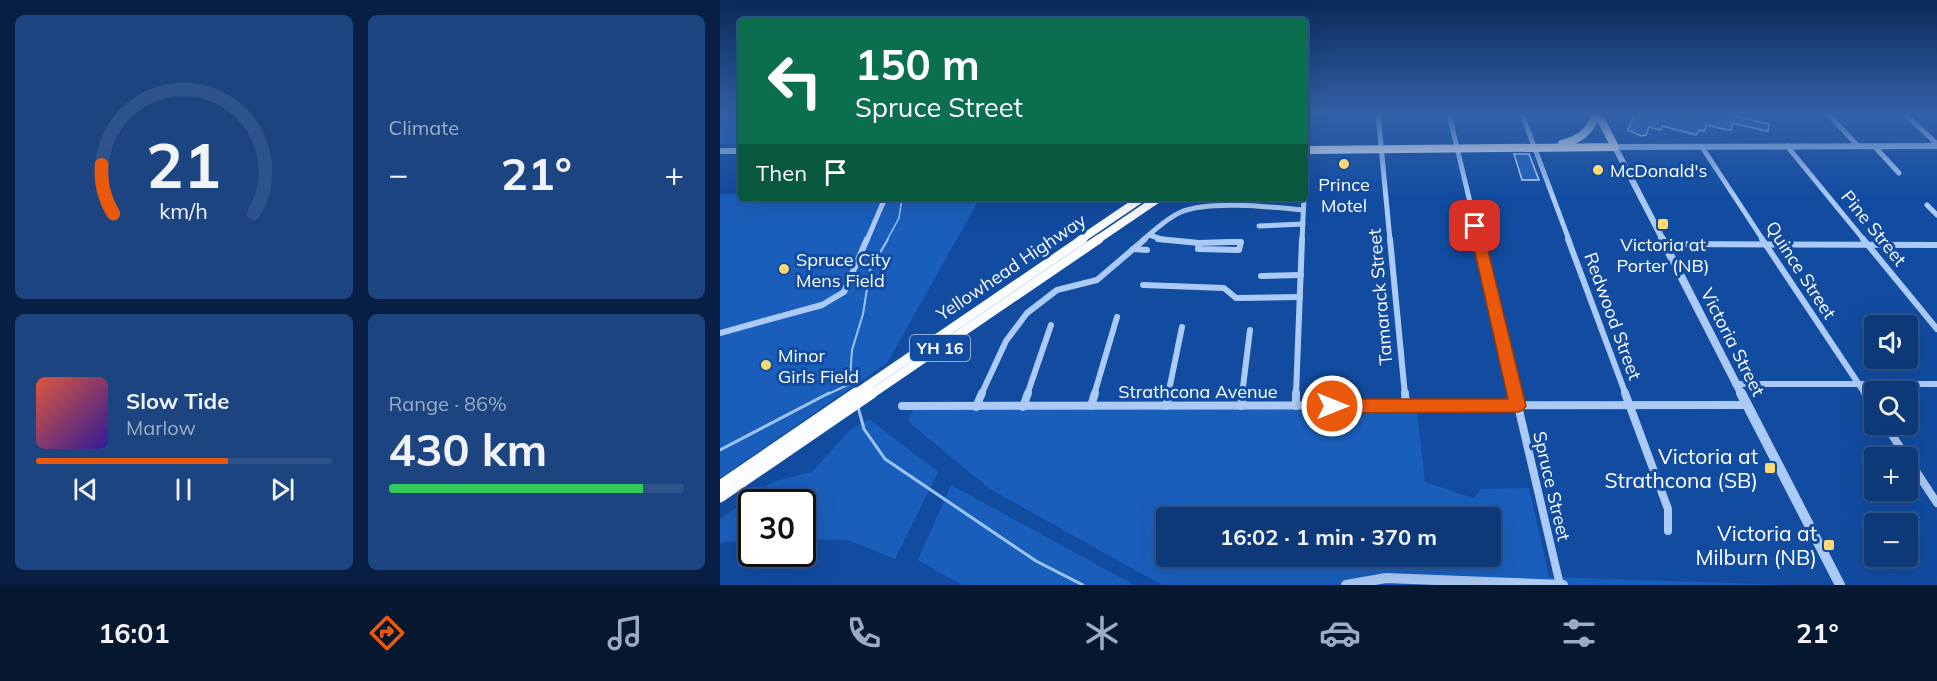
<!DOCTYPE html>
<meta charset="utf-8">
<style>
:root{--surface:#0e3979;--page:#1c4480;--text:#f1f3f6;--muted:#9bacc6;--line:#2e538a;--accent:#ea580c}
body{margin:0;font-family:Mulish,sans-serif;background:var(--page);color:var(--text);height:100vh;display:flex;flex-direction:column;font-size:22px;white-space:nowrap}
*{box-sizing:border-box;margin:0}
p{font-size:20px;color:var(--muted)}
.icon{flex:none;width:33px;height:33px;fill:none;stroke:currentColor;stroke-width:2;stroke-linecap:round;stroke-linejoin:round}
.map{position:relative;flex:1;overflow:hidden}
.panel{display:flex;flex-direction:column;gap:15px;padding:15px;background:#081f43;width:720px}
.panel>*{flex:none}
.hud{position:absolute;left:18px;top:18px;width:570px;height:183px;border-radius:6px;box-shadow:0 6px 24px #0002,0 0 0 2px var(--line);background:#0b6e4f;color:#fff;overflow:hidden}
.buttons{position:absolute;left:1144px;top:315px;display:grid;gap:12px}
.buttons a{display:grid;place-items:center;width:54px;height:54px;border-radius:6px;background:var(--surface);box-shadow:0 6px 24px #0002,0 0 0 2px var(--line);font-size:30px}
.speed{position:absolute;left:18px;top:489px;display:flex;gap:12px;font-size:30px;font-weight:700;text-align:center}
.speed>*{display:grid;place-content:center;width:78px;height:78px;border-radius:50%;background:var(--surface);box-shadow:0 6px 24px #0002,0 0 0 2px var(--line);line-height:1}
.speed .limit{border:3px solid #111;border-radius:9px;background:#fff;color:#111}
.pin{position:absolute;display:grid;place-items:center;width:51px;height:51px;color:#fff;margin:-26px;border-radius:12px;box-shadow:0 3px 9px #0006}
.me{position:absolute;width:66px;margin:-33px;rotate:90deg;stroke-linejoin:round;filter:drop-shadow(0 0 4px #0008)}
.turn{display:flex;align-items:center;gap:21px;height:126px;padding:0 18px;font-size:27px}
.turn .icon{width:78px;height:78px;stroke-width:2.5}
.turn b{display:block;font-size:42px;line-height:51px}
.then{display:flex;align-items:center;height:57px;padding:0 18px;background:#0003;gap:12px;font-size:22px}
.big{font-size:45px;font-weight:700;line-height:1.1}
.panel .card{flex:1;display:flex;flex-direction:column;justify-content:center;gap:9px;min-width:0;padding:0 21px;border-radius:9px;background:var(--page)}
.panel .dial{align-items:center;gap:0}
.dial svg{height:156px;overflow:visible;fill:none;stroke:var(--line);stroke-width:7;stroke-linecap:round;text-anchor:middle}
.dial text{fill:var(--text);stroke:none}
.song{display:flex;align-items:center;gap:18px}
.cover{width:72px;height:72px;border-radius:9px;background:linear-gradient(135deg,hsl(10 70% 55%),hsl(250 70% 35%))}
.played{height:6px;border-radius:3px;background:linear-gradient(90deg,var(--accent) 65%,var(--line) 65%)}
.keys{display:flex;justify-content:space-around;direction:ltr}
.heat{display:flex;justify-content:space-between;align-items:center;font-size:33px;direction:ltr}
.charge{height:9px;border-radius:4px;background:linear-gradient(90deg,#34c759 86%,var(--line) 0)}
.panel .tiles{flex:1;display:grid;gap:15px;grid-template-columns:repeat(2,1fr)}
.trip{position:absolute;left:436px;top:507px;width:345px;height:60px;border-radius:6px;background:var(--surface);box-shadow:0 6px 24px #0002,0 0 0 2px var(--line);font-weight:700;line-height:60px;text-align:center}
.tab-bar{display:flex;height:96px;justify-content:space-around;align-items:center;background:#061730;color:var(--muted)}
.tab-bar .icon{width:42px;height:42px}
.tab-bar .current{color:var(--accent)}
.tab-bar b{font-size:27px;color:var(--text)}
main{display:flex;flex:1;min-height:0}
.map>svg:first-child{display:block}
.green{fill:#1a5ebb;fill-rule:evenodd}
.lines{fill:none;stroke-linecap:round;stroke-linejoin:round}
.stream-far2{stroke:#9dc4f8;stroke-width:1.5}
.stream-far1{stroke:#9dc4f8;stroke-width:2}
.stream{stroke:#9dc4f8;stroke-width:3}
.building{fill:#2063c0;stroke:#d4e6fe;stroke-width:1.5}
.minor-far2{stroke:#abcaf5;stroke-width:5}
.minor-far1{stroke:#abcaf5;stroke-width:6}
.minor{stroke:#abcaf5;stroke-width:8}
.tertiary-far2{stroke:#abcaf5;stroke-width:6}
.tertiary-far1{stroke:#abcaf5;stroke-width:8}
.tertiary{stroke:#abcaf5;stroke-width:10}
.trunk-far2{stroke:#fcfdff;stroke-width:8}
.trunk-far1{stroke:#fcfdff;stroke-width:9}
.trunk{stroke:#fcfdff;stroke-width:11}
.route{fill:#ea580c;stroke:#983908;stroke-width:1.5}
.poi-dot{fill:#ffd96f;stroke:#124ca1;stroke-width:2}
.labels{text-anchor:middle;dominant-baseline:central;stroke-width:6;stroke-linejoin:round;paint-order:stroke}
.shield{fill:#124ca1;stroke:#b8c9e3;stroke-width:1.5}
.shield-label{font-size:16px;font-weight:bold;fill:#fff}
.poi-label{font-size:18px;fill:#fff;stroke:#124ca1;text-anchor:start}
.street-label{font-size:18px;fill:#fff;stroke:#124ca1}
.near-poi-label{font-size:21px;fill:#fff;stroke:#124ca1;text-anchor:end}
</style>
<main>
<section class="panel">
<div class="tiles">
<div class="card dial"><svg viewBox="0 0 100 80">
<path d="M14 69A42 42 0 1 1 86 69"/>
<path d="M14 69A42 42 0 0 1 8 44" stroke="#ea580c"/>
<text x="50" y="56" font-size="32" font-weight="700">21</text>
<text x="50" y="72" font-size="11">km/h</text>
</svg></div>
<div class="card"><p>Climate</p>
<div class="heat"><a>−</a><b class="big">21°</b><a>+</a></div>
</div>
<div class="card">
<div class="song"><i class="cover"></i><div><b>Slow Tide</b><p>Marlow</p></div></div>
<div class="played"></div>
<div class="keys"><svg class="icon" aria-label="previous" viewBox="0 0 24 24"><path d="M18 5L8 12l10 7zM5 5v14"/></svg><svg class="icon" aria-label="pause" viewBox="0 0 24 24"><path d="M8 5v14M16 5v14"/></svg><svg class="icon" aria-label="next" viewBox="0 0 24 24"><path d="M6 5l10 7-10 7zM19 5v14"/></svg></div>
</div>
<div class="card"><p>Range · 86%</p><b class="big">430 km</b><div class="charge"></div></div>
</div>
</section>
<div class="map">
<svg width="1217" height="585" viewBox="0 0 1217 585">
<rect width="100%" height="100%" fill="#124ca1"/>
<!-- green -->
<g class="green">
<polygon points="17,114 21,114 21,144 0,144 0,120"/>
<polygon points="0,194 21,194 21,198 260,198 167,363 0,478"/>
<path d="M581 404 697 412 705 482 753 498 761 489 809 488 829 577 1064 585H442L270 489 190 423 189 418 194 408ZM447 518H771V556H447Z"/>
<polygon points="149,419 218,472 175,559 128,540 83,539 82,502 32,502 31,539 0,543 0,519 52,482 92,472 130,430"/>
<polygon points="231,485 414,585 242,585 198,560"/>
</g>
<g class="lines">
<!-- stream-far2 -->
<polyline class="stream-far2" points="167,240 179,218 182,198"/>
<!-- stream-far1 -->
<g class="stream-far1">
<polyline points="130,379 132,350 143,314 150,270 168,239"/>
<polyline points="106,395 132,383"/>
</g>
<!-- stream -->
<g class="stream">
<polyline points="138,407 144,429 165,459 316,561 363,585"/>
<polyline points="0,450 109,393"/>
</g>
</g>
<!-- building -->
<g class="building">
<polygon points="915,114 1005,114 1049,124 1048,131 1046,131 1012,123 1011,130 1008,130 986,125 985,131 980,130 976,135 942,126 941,130 929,127 926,135 921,136 908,130"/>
<polygon points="794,154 809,154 819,180 802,180"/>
</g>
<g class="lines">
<!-- minor-far2 -->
<g class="minor-far2">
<polyline points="658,114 670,240"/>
<polyline points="729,114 759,240"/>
<polyline points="802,114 849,240"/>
<polyline points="1108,114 1138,146"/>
<polyline points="1185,114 1217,144"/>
<polyline points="1067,146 1144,240"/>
<polyline points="1154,146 1179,173"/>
<polyline points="982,147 1043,240"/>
<polyline points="585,166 587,114"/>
<polyline points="552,199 584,199"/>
<polyline points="1207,205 1217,215"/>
<polyline points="539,226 583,224"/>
<polyline points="429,235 445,240"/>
<polyline points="147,240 165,198"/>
<path d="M423 240C435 230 447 218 461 212 489 200 552 207 583 210"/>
<polyline points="582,240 584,198"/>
</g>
<!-- minor-far1 -->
<g class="minor-far1">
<polyline points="438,239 479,243"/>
<polyline points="670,239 685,395"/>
<polyline points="758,239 795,395"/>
<polyline points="848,239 906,395"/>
<polyline points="1042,239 1146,395"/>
<polyline points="1143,239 1217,329"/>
<polygon points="510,242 521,242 519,250 478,249 479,243"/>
<polyline points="945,244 1217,245"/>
<polyline points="413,249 427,250"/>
<polyline points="541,276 581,275"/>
<polyline points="423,285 504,288 516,298 580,297"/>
<polyline points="0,333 102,305 124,292 147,239"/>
<polyline points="1015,384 1217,384"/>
<polyline points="261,395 286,341 307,313 337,290 377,280 425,239"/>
<polyline points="307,395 331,325"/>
<polyline points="374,395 397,317"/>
<polyline points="448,395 462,327"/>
<polyline points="522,395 530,330"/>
<polyline points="576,395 582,239"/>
</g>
<!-- minor -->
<g class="minor">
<polyline points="685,393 686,406"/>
<polyline points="795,393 840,585"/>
<polyline points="905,393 948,509 948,531"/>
<polyline points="1145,393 1155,409"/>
<polyline points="182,406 1027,405"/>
<polyline points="371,406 375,393"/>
<polyline points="446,406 449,393"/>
<polyline points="521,406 523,393"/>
<polyline points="576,406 576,393"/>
<polyline points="256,407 262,393"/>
<polyline points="303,407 308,393"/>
<polyline points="1165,424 1187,458"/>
<polyline points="1188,459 1217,503"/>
</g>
<!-- tertiary-far2 -->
<g class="tertiary-far2">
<polyline points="0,151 21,151"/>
<polyline points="943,240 895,147 1217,146"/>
</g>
<!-- tertiary-far1 -->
<polyline class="tertiary-far1" points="942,239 1022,395"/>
<!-- tertiary -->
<g class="tertiary">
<polyline points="1021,393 1120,585"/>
<polyline points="626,585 666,578 843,585"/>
</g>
<!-- trunk-far2 -->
<g class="trunk-far2">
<path d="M842 144C858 140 872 131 875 114"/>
<polyline points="585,150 895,147 878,114"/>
<polyline points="360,240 422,198"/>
<polyline points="377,240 439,198"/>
</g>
<!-- trunk-far1 -->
<g class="trunk-far1">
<polyline points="134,395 363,239"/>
<polyline points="150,395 379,239"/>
</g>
<!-- trunk -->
<g class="trunk">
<polyline points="0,486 136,393"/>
<polyline points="0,497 152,393"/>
</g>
</g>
<!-- sky -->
<linearGradient id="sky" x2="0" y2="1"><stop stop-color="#0a2a59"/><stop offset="0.58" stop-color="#3361a8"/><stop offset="1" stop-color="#3361a8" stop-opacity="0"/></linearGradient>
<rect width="1217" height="196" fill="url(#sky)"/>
<!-- route -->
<polygon class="route" points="755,222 762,226 806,406 803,410 798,412 612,413 606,411 604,406 606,401 612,399 788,399 749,226"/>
<!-- markers -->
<g class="poi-dot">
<circle cx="624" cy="164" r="6"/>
<circle cx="878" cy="170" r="6"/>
<rect x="937" y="218" width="12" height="12" rx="3"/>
<circle cx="64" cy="269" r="6"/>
<circle cx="46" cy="365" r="6"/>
<rect x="1044" y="462" width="12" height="12" rx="3"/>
<rect x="1103" y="539" width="12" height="12" rx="3"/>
</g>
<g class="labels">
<!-- shield labels -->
<rect class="shield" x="190" y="335" width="60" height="26" rx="4.5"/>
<g class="shield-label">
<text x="220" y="348">YH 16</text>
</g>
<!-- poi labels -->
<g class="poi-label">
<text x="890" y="170">McDonald's</text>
<text x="624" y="184" text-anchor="middle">Prince<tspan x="624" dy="21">Motel</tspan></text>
<text x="943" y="244" text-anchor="middle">Victoria at<tspan x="943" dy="21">Porter (NB)</tspan></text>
<text x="76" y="259">Spruce City<tspan x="76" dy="21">Mens Field</tspan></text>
<text x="58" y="355">Minor<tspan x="58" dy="21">Girls Field</tspan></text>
</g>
<!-- street labels -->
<g class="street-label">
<text transform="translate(1154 228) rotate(51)">Pine Street</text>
<text transform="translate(291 267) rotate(-34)">Yellowhead Highway</text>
<text transform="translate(1081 270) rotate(57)">Quince Street</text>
<text transform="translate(660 297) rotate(-95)">Tamarack Street</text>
<text transform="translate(893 316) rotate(70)">Redwood Street</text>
<text transform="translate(1013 342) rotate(63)">Victoria Street</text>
<text x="478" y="391">Strathcona Avenue</text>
<text transform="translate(832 486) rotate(77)">Spruce Street</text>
</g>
<!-- near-poi labels -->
<g class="near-poi-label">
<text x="1038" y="456">Victoria at<tspan x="1038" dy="24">Strathcona (SB)</tspan></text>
<text x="1097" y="533">Victoria at<tspan x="1097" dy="24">Milburn (NB)</tspan></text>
</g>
</g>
</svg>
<div class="buttons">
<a><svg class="icon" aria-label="sound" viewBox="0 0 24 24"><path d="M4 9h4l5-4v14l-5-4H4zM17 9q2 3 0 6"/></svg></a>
<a><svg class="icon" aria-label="search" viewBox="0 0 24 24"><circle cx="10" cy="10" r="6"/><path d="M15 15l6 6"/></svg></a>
<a>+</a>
<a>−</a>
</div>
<div class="speed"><div class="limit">30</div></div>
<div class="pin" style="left:755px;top:226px;background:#d93025"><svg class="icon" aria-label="arrive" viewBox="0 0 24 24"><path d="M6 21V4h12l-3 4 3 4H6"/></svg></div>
<svg class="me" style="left:612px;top:406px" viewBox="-20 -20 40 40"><circle r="17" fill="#ea580c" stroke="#fff" stroke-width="3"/><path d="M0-11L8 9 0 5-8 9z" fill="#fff"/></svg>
<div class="trip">16:02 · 1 min · 370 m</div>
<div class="hud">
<div class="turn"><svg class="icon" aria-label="left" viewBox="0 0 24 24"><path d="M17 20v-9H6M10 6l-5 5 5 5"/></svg><div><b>150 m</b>Spruce Street</div></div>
<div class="then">Then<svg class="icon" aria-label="arrive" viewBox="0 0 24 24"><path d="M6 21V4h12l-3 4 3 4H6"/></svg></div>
</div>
</div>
</main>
<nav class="tab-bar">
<b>16:01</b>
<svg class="icon current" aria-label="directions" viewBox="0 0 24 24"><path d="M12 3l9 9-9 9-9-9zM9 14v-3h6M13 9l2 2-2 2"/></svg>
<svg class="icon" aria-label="music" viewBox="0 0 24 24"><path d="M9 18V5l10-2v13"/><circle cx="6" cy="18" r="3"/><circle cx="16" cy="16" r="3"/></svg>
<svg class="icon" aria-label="phone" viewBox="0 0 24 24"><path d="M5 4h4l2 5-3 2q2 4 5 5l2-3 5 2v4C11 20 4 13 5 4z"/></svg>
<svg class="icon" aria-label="climate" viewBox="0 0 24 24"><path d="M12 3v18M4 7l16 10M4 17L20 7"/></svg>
<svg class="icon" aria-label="car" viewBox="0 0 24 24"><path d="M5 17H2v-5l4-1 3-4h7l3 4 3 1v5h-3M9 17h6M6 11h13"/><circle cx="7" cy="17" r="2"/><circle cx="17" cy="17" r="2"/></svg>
<svg class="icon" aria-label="filters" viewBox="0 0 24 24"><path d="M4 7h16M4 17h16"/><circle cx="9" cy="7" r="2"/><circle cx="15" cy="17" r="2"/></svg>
<b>21°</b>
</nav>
